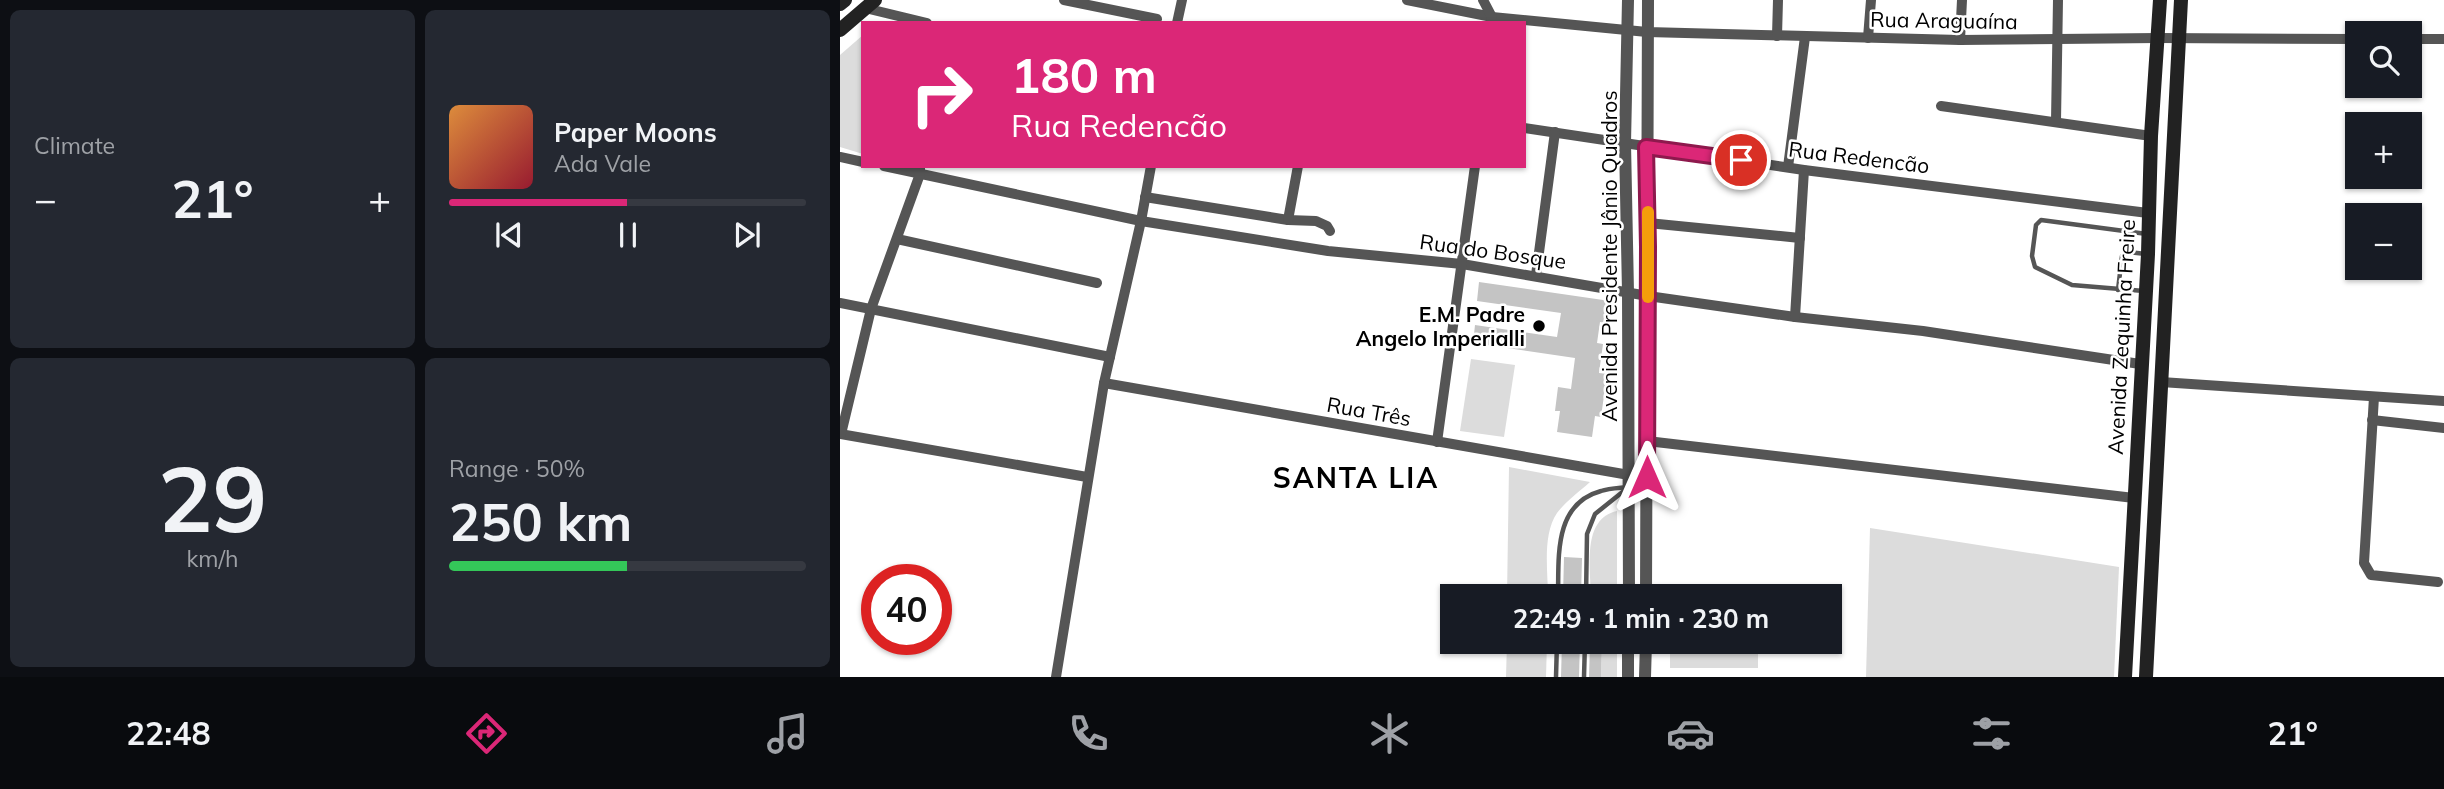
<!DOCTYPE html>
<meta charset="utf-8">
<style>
:root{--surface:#171b24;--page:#242831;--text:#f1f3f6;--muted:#9ea1a6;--line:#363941;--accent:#db2777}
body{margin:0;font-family:Mulish,sans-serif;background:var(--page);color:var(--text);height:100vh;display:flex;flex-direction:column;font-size:26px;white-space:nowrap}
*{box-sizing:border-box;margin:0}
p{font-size:23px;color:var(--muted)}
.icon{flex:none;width:38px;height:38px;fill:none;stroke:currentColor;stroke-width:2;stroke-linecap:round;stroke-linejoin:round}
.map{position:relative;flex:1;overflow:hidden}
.drawer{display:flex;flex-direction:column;gap:10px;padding:10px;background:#0d0f14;width:840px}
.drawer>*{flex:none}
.guide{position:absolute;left:21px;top:21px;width:665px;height:147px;border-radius:0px;box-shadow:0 2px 5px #0004;background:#db2777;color:#fff;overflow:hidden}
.tools{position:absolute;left:1505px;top:21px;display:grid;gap:14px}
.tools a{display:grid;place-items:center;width:77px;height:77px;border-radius:0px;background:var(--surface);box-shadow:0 2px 5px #0004;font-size:35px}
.speed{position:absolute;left:21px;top:564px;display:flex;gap:14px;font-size:35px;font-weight:700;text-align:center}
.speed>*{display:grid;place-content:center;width:91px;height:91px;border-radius:50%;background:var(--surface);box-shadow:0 2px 5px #0004;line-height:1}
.speed .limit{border:10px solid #d22;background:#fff;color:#111}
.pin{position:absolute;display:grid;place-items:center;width:60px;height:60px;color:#fff;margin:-30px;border:4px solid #fff;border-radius:50%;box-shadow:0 2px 7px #0007}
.me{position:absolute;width:77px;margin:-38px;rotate:0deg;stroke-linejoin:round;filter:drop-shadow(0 0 5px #0008)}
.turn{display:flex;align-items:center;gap:24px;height:147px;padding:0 35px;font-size:32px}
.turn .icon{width:91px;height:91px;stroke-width:2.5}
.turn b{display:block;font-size:49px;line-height:60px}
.big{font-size:52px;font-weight:700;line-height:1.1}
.drawer .widget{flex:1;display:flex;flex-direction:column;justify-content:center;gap:10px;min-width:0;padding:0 24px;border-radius:10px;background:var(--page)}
.drawer .dial{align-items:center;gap:0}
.dial b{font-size:91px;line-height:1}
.song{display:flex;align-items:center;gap:21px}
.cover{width:84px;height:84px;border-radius:10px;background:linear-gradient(135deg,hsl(30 70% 55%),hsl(350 70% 35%))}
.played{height:7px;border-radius:4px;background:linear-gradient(90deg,var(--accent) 50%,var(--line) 50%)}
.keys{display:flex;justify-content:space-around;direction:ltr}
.heat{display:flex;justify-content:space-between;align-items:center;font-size:38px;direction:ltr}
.charge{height:10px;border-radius:5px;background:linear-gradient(90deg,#34c759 50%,var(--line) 0)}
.drawer .tiles{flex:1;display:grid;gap:10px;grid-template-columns:repeat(2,1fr)}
.trip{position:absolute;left:600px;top:584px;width:402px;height:70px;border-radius:0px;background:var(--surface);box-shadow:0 2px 5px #0004;font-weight:700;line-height:70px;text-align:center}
.menu{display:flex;height:112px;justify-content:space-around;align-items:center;background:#090b0e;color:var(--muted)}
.menu .icon{width:49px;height:49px}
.menu .current{color:var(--accent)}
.menu b{font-size:32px;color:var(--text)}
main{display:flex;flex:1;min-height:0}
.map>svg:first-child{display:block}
.green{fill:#dcdcdc}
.building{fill:#c4c4c4}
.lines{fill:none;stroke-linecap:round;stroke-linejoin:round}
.service{stroke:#555;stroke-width:4.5}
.minor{stroke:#555;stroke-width:10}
.tertiary{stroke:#555;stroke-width:12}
.secondary{stroke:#222;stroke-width:14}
.route-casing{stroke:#8e194d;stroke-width:18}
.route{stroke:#db2777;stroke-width:12}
.slow{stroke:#f59e0b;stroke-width:12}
.poi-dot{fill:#000;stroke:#fff;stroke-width:2.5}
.labels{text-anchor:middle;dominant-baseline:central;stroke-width:5;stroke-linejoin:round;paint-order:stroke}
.street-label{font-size:21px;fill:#000;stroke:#fff}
.poi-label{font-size:21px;font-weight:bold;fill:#000;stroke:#fff;text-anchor:end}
.district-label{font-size:28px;font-weight:bold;letter-spacing:2px;fill:#000;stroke:#fff}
</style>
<main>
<section class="drawer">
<div class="tiles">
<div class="widget"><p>Climate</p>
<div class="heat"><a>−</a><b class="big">21°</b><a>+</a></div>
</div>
<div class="widget">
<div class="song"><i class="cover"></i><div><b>Paper Moons</b><p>Ada Vale</p></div></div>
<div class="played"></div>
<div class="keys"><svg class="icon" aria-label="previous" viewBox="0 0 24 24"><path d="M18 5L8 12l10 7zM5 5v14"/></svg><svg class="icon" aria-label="pause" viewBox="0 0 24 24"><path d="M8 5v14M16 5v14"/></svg><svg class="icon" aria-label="next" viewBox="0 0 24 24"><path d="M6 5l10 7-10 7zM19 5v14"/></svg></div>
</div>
<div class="widget dial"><b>29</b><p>km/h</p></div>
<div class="widget"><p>Range · 50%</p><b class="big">250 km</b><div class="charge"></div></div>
</div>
</section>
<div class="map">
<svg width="1604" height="677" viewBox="0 0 1604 677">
<rect width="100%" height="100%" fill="#fff"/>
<!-- green -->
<g class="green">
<polygon points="23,35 23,154 0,147 0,55"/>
<polygon points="631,359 675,365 664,437 620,431"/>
<path d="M669 467 750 482C739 492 726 501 717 513 702 535 708 572 708 597H667Z"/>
<path d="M777 511V597H751C751 569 741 519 777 511Z"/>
<polygon points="1030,528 1279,567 1274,677 1026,677"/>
<polygon points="667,642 707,642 706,677 666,677"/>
<polygon points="751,642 777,642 777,677 761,677 762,645 751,644"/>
<rect x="830" y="642" width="88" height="26"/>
</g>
<!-- building -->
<g class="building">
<polygon points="639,282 770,301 766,323 760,322 757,343 763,344 759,373 767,374 761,417 755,416 752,437 717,432 720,411 715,411 718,387 731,389 735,358 633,343 635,325 717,337 721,313 637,301"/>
<polygon points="724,557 742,558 741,597 723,597"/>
<polygon points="722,642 740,642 739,677 721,677"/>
<polygon points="750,644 762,644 761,677 749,677"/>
</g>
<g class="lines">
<!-- service -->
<g class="service">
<polyline points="1278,290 1282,256 1288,252 1306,254"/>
<polyline points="1304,291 1232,285 1195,267 1192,256 1196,225 1201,220 1307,234"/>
<path d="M718 597C719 558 713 504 761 491 769 488 779 488 788 487"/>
<polyline points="746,597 747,534 755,514 785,490"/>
<polyline points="716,677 717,642"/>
<polyline points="744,677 745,642"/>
</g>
<!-- minor -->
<g class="minor">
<polyline points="224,0 317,19"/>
<polyline points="567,0 652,17 807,32 1120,40 1318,38 1517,39"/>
<polyline points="643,0 652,17 651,22"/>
<polyline points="25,8 87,23"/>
<polyline points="337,23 342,0"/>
<polyline points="937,36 938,0"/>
<polyline points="1028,38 1031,0"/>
<polyline points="1570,39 1604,39"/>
<polyline points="1120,40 1122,0"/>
<polyline points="1101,106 1311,136"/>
<polyline points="1216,121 1218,0"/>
<polyline points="684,128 964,170 1308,213"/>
<polyline points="0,157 23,162"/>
<polyline points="44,166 301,221 488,251 622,264 808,296 955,317 1083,331 1300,364"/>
<polyline points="948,167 965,37"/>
<polyline points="305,197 448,220 476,221 487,226 490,231"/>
<polyline points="448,220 458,166"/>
<polyline points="808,223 960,238"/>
<polyline points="57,239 257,283"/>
<polyline points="696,275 715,132"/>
<polyline points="0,303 270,357"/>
<polyline points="955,317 964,170"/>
<polyline points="1321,382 1604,401"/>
<polyline points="264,383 789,475"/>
<polyline points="1534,397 1524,563 1531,575 1598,582"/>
<polyline points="1532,420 1604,428"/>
<polyline points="0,434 247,477"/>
<polyline points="1,434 31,309 80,174 80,166"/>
<polyline points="807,441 1294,498"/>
<polyline points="597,442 635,166"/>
<polyline points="216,677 264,383 301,221 311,166"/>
</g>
<!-- tertiary -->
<g class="tertiary">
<polyline points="788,0 785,143 788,292 789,597"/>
<polyline points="806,597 808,0"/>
<polyline points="788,677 788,642"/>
<polyline points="805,677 806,642"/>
</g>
<!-- secondary -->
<g class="secondary">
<polyline points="0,4 5,0"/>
<polyline points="0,30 35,0"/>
<polyline points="1285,677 1308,254 1311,136 1320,0"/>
<polyline points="1306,677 1341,0"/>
</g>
</g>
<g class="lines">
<defs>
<polyline id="route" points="807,477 808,247 806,147 901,160"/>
</defs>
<!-- route casing -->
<use href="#route" class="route-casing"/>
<!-- route -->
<use href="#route" class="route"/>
<!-- slow -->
<polyline class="slow" points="808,212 808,297"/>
</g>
<!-- markers -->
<circle class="poi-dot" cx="699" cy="326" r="7"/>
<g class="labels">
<!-- street labels -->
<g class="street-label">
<text transform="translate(1104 20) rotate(1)">Rua Araguaína</text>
<text transform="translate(1019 157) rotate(7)">Rua Redencão</text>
<text transform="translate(653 251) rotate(8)">Rua do Bosque</text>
<text transform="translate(769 256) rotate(-90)">Avenida Presidente Jânio Quadros</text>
<text transform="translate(1281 337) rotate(-87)">Avenida Zequinha Freire</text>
<text transform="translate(529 411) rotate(10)">Rua Três</text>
</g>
<!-- poi labels -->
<g class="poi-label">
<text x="685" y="314">E.M. Padre<tspan x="685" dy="24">Angelo Imperialli</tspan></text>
</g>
<!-- district labels -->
<g class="district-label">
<text x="516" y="477">SANTA LIA</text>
</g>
</g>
</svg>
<div class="tools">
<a><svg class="icon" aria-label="search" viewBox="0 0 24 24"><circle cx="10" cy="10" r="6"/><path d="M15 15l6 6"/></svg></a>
<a>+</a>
<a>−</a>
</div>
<div class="speed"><div class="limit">40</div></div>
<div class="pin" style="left:901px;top:160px;background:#d93025"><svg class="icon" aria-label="arrive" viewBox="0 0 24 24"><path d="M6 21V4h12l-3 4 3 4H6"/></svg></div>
<svg class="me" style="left:807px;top:477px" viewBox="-20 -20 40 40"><path d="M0-17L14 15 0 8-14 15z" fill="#db2777" stroke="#fff" stroke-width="4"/></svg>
<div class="trip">22:49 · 1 min · 230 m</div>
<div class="guide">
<div class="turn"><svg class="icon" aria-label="right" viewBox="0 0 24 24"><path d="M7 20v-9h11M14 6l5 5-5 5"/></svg><div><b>180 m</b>Rua Redencão</div></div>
</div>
</div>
</main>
<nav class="menu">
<b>22:48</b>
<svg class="icon current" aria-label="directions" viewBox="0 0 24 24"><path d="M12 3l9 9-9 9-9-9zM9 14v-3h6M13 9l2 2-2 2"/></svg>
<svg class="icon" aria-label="music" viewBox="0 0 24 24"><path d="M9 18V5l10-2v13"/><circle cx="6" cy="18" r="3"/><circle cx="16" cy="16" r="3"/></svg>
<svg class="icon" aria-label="phone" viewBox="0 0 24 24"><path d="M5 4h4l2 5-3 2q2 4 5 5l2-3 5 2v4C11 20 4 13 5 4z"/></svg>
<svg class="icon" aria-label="climate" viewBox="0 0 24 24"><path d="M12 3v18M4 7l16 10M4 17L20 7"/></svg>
<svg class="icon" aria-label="car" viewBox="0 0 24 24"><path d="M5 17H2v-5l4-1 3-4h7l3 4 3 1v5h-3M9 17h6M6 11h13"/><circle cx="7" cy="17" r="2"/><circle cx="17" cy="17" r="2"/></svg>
<svg class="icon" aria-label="filters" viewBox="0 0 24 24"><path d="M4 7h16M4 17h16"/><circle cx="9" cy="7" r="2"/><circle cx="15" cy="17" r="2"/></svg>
<b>21°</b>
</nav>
